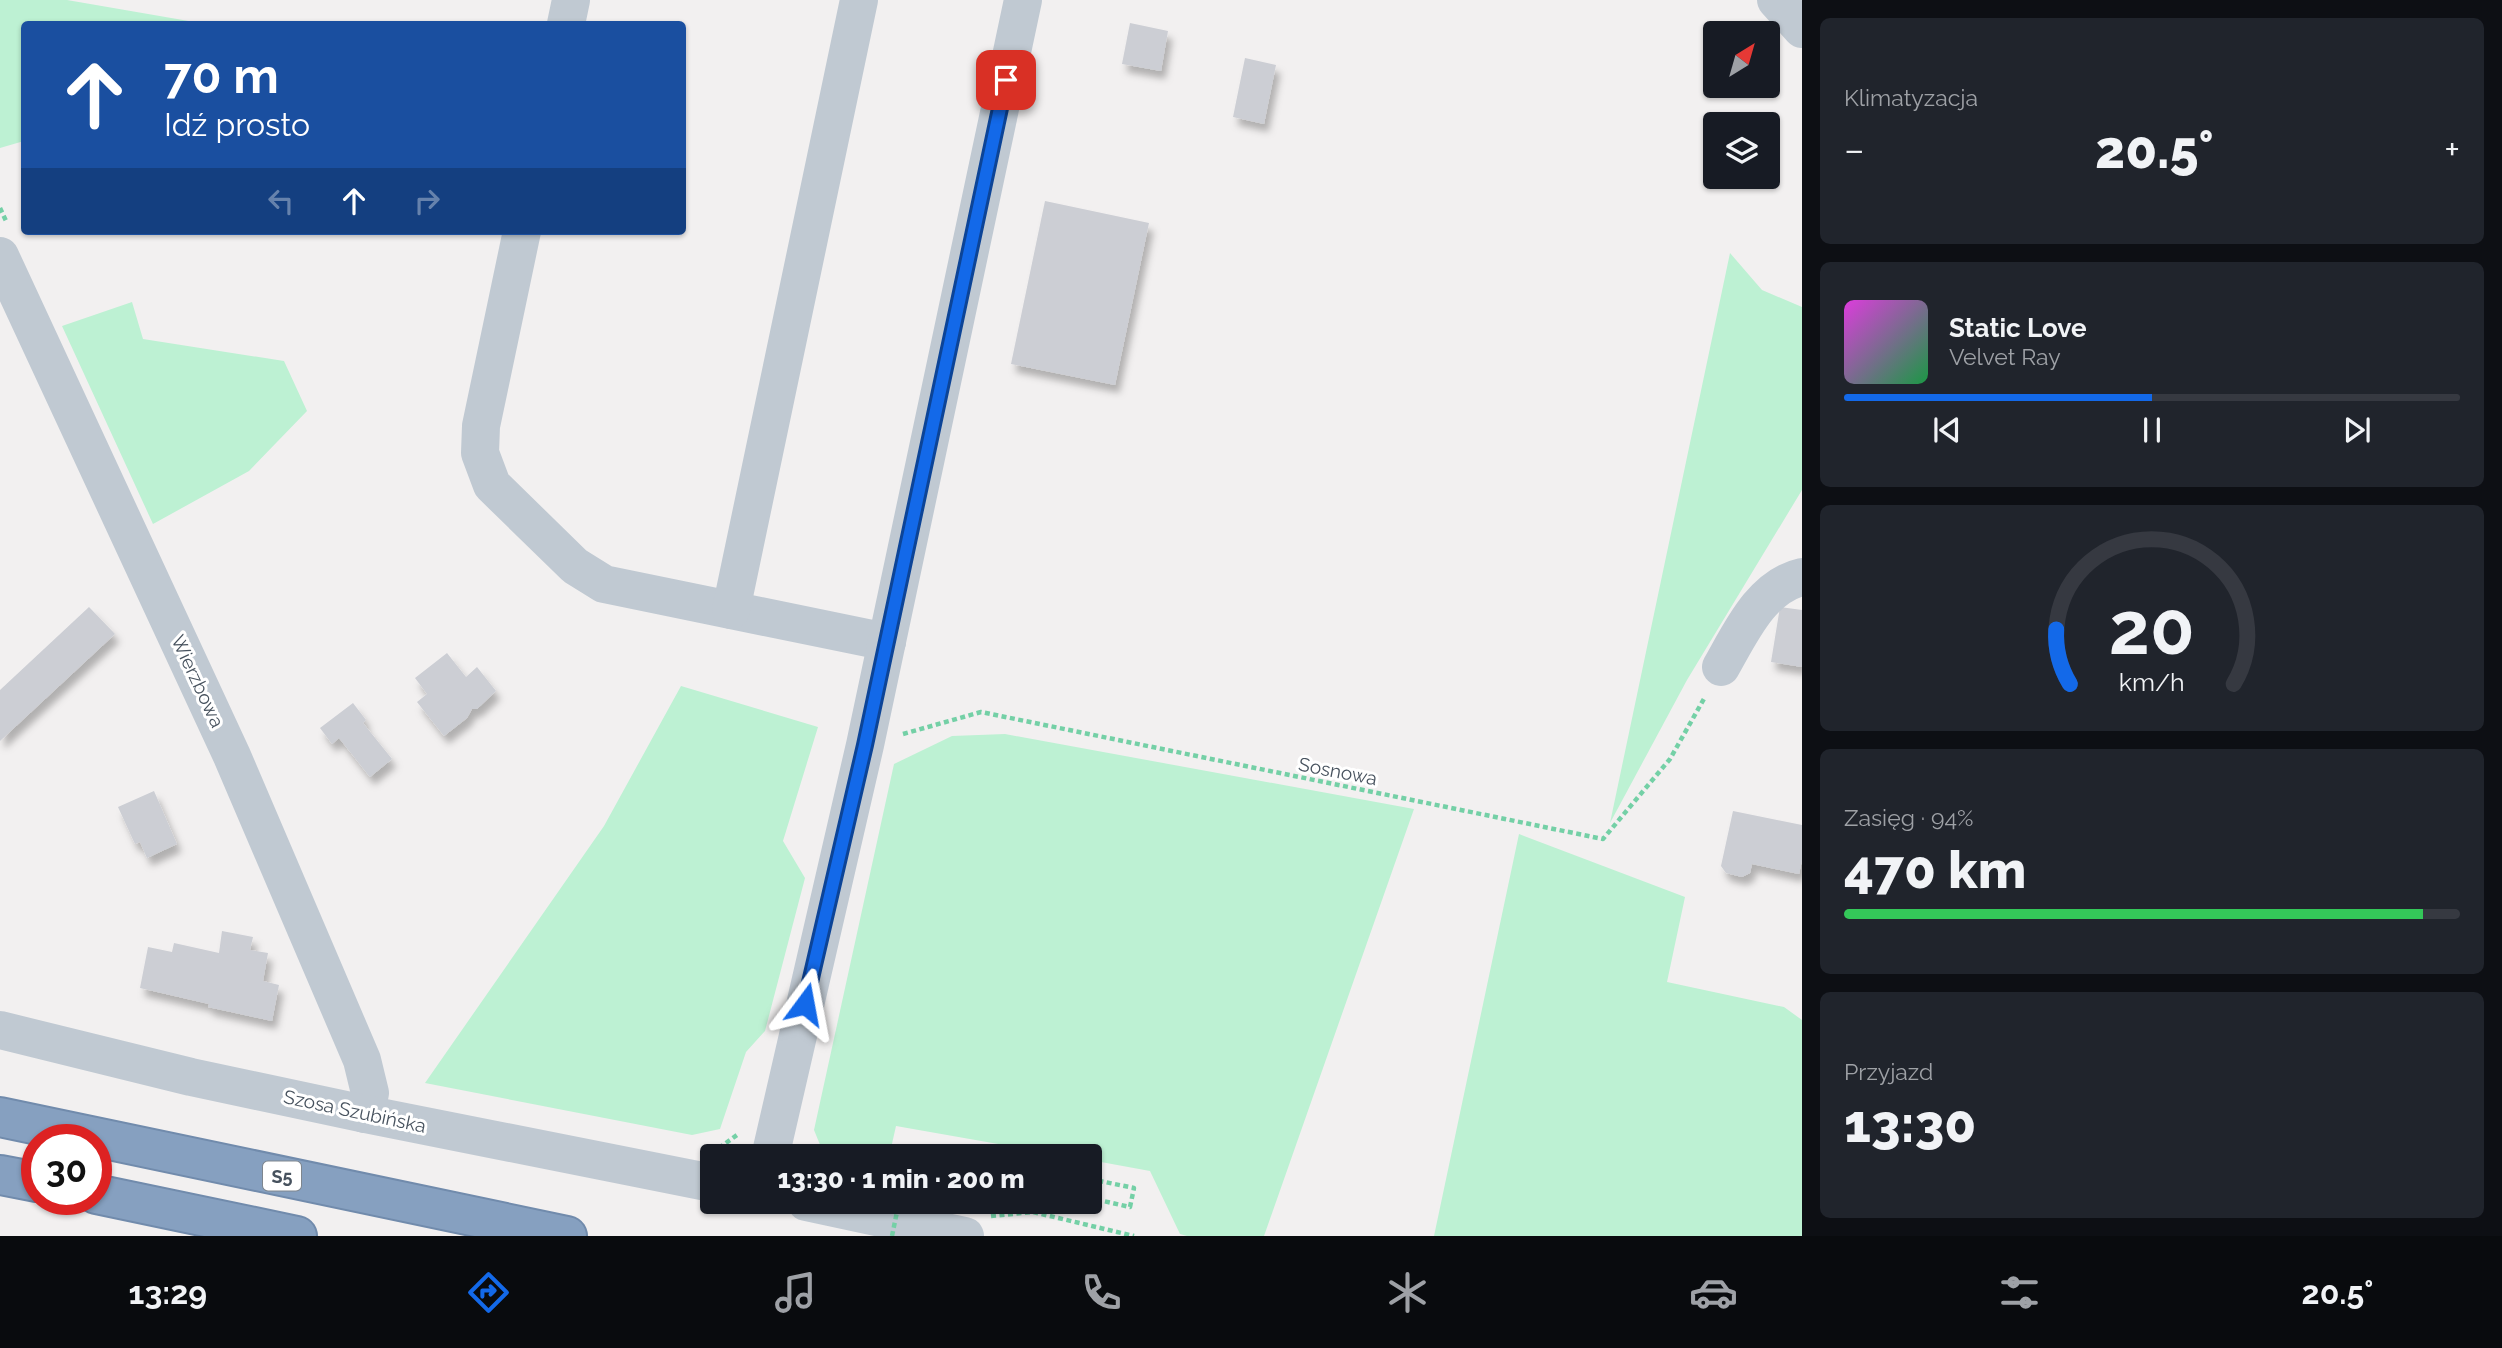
<!DOCTYPE html>
<html lang="pl">
<meta charset="utf-8">
<style>
:root{--surface:#171b24;--page:#20242c;--text:#f1f3f6;--muted:#9ea1a6;--line:#363941;--accent:#1369e9}
body{margin:0;font-family:Raleway,sans-serif;background:var(--page);color:var(--text);height:100vh;display:flex;flex-direction:column;font-size:26px;white-space:nowrap}
*{box-sizing:border-box;margin:0}
p{font-size:23px;color:var(--muted)}
.icon{flex:none;width:38px;height:38px;fill:none;stroke:currentColor;stroke-width:2;stroke-linecap:round;stroke-linejoin:round}
.map{position:relative;flex:1;overflow:hidden}
.side{display:flex;flex-direction:column;gap:18px;padding:18px;background:#0d0f14;width:700px}
.side>*{flex:none}
.banner{position:absolute;left:21px;top:21px;width:665px;height:214px;border-radius:7px;box-shadow:0 2px 5px #0004;background:#1a4fa0;color:#fff;overflow:hidden}
.needle{width:46px;rotate:37deg}
.fabs{position:absolute;left:1703px;top:21px;display:grid;gap:14px}
.fabs a{display:grid;place-items:center;width:77px;height:77px;border-radius:7px;background:var(--surface);box-shadow:0 2px 5px #0004;font-size:35px}
.speed{position:absolute;left:21px;top:1124px;display:flex;gap:14px;font-size:35px;font-weight:700;text-align:center}
.speed>*{display:grid;place-content:center;width:91px;height:91px;border-radius:50%;background:var(--surface);box-shadow:0 2px 5px #0004;line-height:1}
.speed .limit{border:10px solid #d22;background:#fff;color:#111}
.pin{position:absolute;display:grid;place-items:center;width:60px;height:60px;color:#fff;margin:-30px;border-radius:14px;box-shadow:0 4px 10px #0006}
.me{position:absolute;width:77px;margin:-38px;rotate:13deg;stroke-linejoin:round;filter:drop-shadow(0 0 5px #0008)}
.turn{display:flex;align-items:center;gap:24px;height:147px;padding:0 28px;font-size:32px}
.turn .icon{width:91px;height:91px;stroke-width:2.5}
.turn b{display:block;font-size:49px;line-height:60px}
.lanes{display:flex;align-items:center;height:66px;padding:0 28px;background:#0003;justify-content:center;gap:35px;direction:ltr}
.lanes .off{opacity:.35}
.big{font-size:52px;font-weight:800;line-height:1.1}
.side .tile{flex:1;display:flex;flex-direction:column;justify-content:center;gap:10px;min-width:0;padding:0 24px;border-radius:10px;background:var(--page)}
.side .dial{align-items:center;gap:0}
.dial svg{height:182px;overflow:visible;fill:none;stroke:var(--line);stroke-width:7;stroke-linecap:round;text-anchor:middle}
.dial text{fill:var(--text);stroke:none}
.song{display:flex;align-items:center;gap:21px}
.cover{width:84px;height:84px;border-radius:10px;background:linear-gradient(135deg,hsl(300 70% 55%),hsl(140 70% 35%))}
.played{height:7px;border-radius:4px;background:linear-gradient(90deg,var(--accent) 50%,var(--line) 50%)}
.keys{display:flex;justify-content:space-around;direction:ltr}
.heat{display:flex;justify-content:space-between;align-items:center;font-size:38px;direction:ltr}
.charge{height:10px;border-radius:5px;background:linear-gradient(90deg,#34c759 94%,var(--line) 0)}
.trip{position:absolute;left:700px;top:1144px;width:402px;height:70px;border-radius:7px;background:var(--surface);box-shadow:0 2px 5px #0004;font-weight:800;line-height:70px;text-align:center}
.tabs{display:flex;height:112px;justify-content:space-around;align-items:center;background:#090b0e;color:var(--muted)}
.tabs .icon{width:49px;height:49px}
.tabs .selected{color:var(--accent)}
.tabs b{font-size:32px;color:var(--text)}
main{display:flex;flex:1;min-height:0}
.map>svg:first-child{display:block}
.green{fill:#bdf1d3}
.building{fill:#ccced4;filter:url(#shadow)}
.lines{fill:none;stroke-linecap:round;stroke-linejoin:round}
.highway-casing{stroke:#718bac;stroke-width:42}
.path{stroke:#74d0a6;stroke-width:4.5;stroke-dasharray:5 3.5;stroke-linecap:butt}
.minor{stroke:#c0c9d2;stroke-width:38}
.highway{stroke:#86a0c0;stroke-width:38}
.path-bridge{stroke:#74d0a6;stroke-width:4.5;stroke-dasharray:5 3.5;stroke-linecap:butt}
.route-casing{stroke:#0c4497;stroke-width:18}
.route{stroke:#1369e9;stroke-width:12}
.labels{text-anchor:middle;dominant-baseline:central;stroke-width:6;stroke-linejoin:round;paint-order:stroke}
.shield{fill:#fff;stroke:#7e868e;stroke-width:2}
.shield-label{font-size:18px;font-weight:bold;fill:#47525e}
.street-label{font-size:19px;fill:#47525e;stroke:#fff}
</style>
<main>
<div class="map">
<svg width="1802" height="1236" viewBox="0 0 1802 1236">
<defs>
<filter id="shadow"><feDropShadow dx="4.5" dy="8" stdDeviation="3.5" flood-color="#0004"/></filter>
</defs>
<rect width="100%" height="100%" fill="#f2f0f0"/>
<!-- green -->
<g class="green">
<polygon points="0,0 67,0 206,24 24,24 24,141 0,148"/>
<polygon points="1730,253 1762,290 1802,307 1802,490 1687,680 1610,823"/>
<polygon points="132,302 143,339 284,361 307,411 249,471 153,524 62,326"/>
<polygon points="681,686 818,727 783,841 805,878 765,1031 746,1052 720,1129 692,1135 425,1083 604,826"/>
<polygon points="1005,734 1414,809 1264,1236 1187,1236 1180,1234 1150,1171 1090,1160 1090,1157 1072,1157 896,1126 889,1157 825,1157 814,1130 894,764 952,736"/>
<polygon points="1519,834 1685,897 1667,982 1784,1007 1802,1020 1802,1236 1434,1236"/>
</g>
<!-- building -->
<g class="building">
<polygon points="1130,23 1168,31 1161,71 1122,64"/>
<polygon points="1245,58 1276,65 1264,124 1233,117"/>
<polygon points="1045,201 1149,223 1115,385 1011,364"/>
<polygon points="89,607 115,634 0,741 0,690"/>
<polygon points="1780,607 1802,610 1802,667 1771,662"/>
<polygon points="447,653 466,677 477,667 496,691 477,709 472,709 467,718 444,736 417,702 427,694 415,678"/>
<polygon points="353,703 366,720 363,723 392,759 370,777 339,738 332,744 320,728"/>
<polygon points="154,791 177,844 147,858 140,842 135,844 118,807"/>
<polygon points="1733,811 1802,825 1802,860 1799,874 1752,864 1750,873 1742,877 1726,873 1721,866"/>
<polygon points="222,931 253,937 250,950 268,953 263,981 279,985 272,1021 208,1007 209,1004 140,988 148,947 172,952 174,943 219,953"/>
</g>
<g class="lines">
<defs>
<g id="highway">
<polyline points="0,1117 567,1236"/>
<polyline points="0,1175 37,1182"/>
<polyline points="96,1194 297,1236"/>
</g>
</defs>
<!-- highway casing -->
<use href="#highway" class="highway-casing"/>
<!-- path -->
<g class="path">
<polyline points="0,208 7,223"/>
<polyline points="903,734 981,712 1603,839 1670,759 1705,697"/>
<polyline points="719,1148 737,1135"/>
<polyline points="908,1157 913,1157"/>
<polyline points="933,1157 935,1148 979,1157"/>
<polyline points="1090,1179 1134,1188 1130,1207 1090,1198"/>
<polyline points="991,1216 1033,1212 1134,1236"/>
</g>
<!-- minor -->
<g class="minor">
<polyline points="1776,0 1802,29"/>
<polyline points="566,24 571,0"/>
<polyline points="522,231 481,426 480,453 492,485 575,566 604,584 887,642"/>
<polyline points="0,256 232,756 362,1060 370,1093 365,1114"/>
<polyline points="731,610 859,0"/>
<path d="M1721 667C1740 634 1761 586 1802 577"/>
<polyline points="0,1030 191,1077 365,1114 712,1183"/>
<polyline points="770,1157 865,745 1023,0"/>
<polyline points="806,1202 965,1236"/>
</g>
<!-- highway -->
<use href="#highway" class="highway"/>
<!-- path-bridge -->
<polyline class="path-bridge" points="892,1236 899,1202"/>
</g>
<g class="lines">
<defs>
<polyline id="route" points="805,1004 865,745 1006,80"/>
</defs>
<!-- route casing -->
<use href="#route" class="route-casing"/>
<!-- route -->
<use href="#route" class="route"/>
</g>
<g class="labels">
<!-- shield labels -->
<rect class="shield" x="263" y="1161.5" width="38" height="29" rx="5"/>
<g class="shield-label">
<text x="282" y="1176">S5</text>
</g>
<!-- street labels -->
<g class="street-label">
<text transform="translate(198 681) rotate(65)">Wierzbowa</text>
<text transform="translate(1338 771) rotate(11)">Sosnowa</text>
<text transform="translate(355 1111) rotate(12)">Szosa Szubińska</text>
</g>
</g>
</svg>
<div class="fabs">
<a><svg class="needle" viewBox="-14 -14 28 28"><path d="M0-13l5 13h-10z" fill="#e53935"/><path d="M0 13l5-13h-10z" fill="#9ea1a6"/></svg></a>
<a><svg class="icon" aria-label="layers" viewBox="0 0 24 24"><path d="M12 4l9 5-9 5-9-5zM3 14l9 5 9-5"/></svg></a>
</div>
<div class="speed"><div class="limit">30</div></div>
<div class="pin" style="left:1006px;top:80px;background:#d93025"><svg class="icon" aria-label="arrive" viewBox="0 0 24 24"><path d="M6 21V4h12l-3 4 3 4H6"/></svg></div>
<svg class="me" style="left:805px;top:1004px" viewBox="-20 -20 40 40"><path d="M0-17L14 15 0 8-14 15z" fill="#1369e9" stroke="#fff" stroke-width="4"/></svg>
<div class="trip">13:30 · 1 min · 200 m</div>
<div class="banner">
<div class="turn"><svg class="icon" aria-label="ahead" viewBox="0 0 24 24"><path d="M12 20V5M6 11l6-6 6 6"/></svg><div><b>70 m</b>Idź prosto</div></div>
<div class="lanes"><svg class="icon off" aria-label="left" viewBox="0 0 24 24"><path d="M17 20v-9H6M10 6l-5 5 5 5"/></svg><svg class="icon" aria-label="ahead" viewBox="0 0 24 24"><path d="M12 20V5M6 11l6-6 6 6"/></svg><svg class="icon off" aria-label="right" viewBox="0 0 24 24"><path d="M7 20v-9h11M14 6l5 5-5 5"/></svg></div>
</div>
</div>
<section class="side">
<div class="tile"><p>Klimatyzacja</p>
<div class="heat"><a>−</a><b class="big">20.5°</b><a>+</a></div>
</div>
<div class="tile">
<div class="song"><i class="cover"></i><div><b>Static Love</b><p>Velvet Ray</p></div></div>
<div class="played"></div>
<div class="keys"><svg class="icon" aria-label="previous" viewBox="0 0 24 24"><path d="M18 5L8 12l10 7zM5 5v14"/></svg><svg class="icon" aria-label="pause" viewBox="0 0 24 24"><path d="M8 5v14M16 5v14"/></svg><svg class="icon" aria-label="next" viewBox="0 0 24 24"><path d="M6 5l10 7-10 7zM19 5v14"/></svg></div>
</div>
<div class="tile dial"><svg viewBox="0 0 100 80">
<path d="M14 69A42 42 0 1 1 86 69"/>
<path d="M14 69A42 42 0 0 1 8 45" stroke="#1369e9"/>
<text x="50" y="56" font-size="32" font-weight="700">20</text>
<text x="50" y="72" font-size="11">km/h</text>
</svg></div>
<div class="tile"><p>Zasięg · 94%</p><b class="big">470 km</b><div class="charge"></div></div>
<div class="tile"><p>Przyjazd</p><b class="big">13:30</b></div>
</section>
</main>
<nav class="tabs">
<b>13:29</b>
<svg class="icon selected" aria-label="directions" viewBox="0 0 24 24"><path d="M12 3l9 9-9 9-9-9zM9 14v-3h6M13 9l2 2-2 2"/></svg>
<svg class="icon" aria-label="music" viewBox="0 0 24 24"><path d="M9 18V5l10-2v13"/><circle cx="6" cy="18" r="3"/><circle cx="16" cy="16" r="3"/></svg>
<svg class="icon" aria-label="phone" viewBox="0 0 24 24"><path d="M5 4h4l2 5-3 2q2 4 5 5l2-3 5 2v4C11 20 4 13 5 4z"/></svg>
<svg class="icon" aria-label="climate" viewBox="0 0 24 24"><path d="M12 3v18M4 7l16 10M4 17L20 7"/></svg>
<svg class="icon" aria-label="car" viewBox="0 0 24 24"><path d="M5 17H2v-5l4-1 3-4h7l3 4 3 1v5h-3M9 17h6M6 11h13"/><circle cx="7" cy="17" r="2"/><circle cx="17" cy="17" r="2"/></svg>
<svg class="icon" aria-label="filters" viewBox="0 0 24 24"><path d="M4 7h16M4 17h16"/><circle cx="9" cy="7" r="2"/><circle cx="15" cy="17" r="2"/></svg>
<b>20.5°</b>
</nav>
